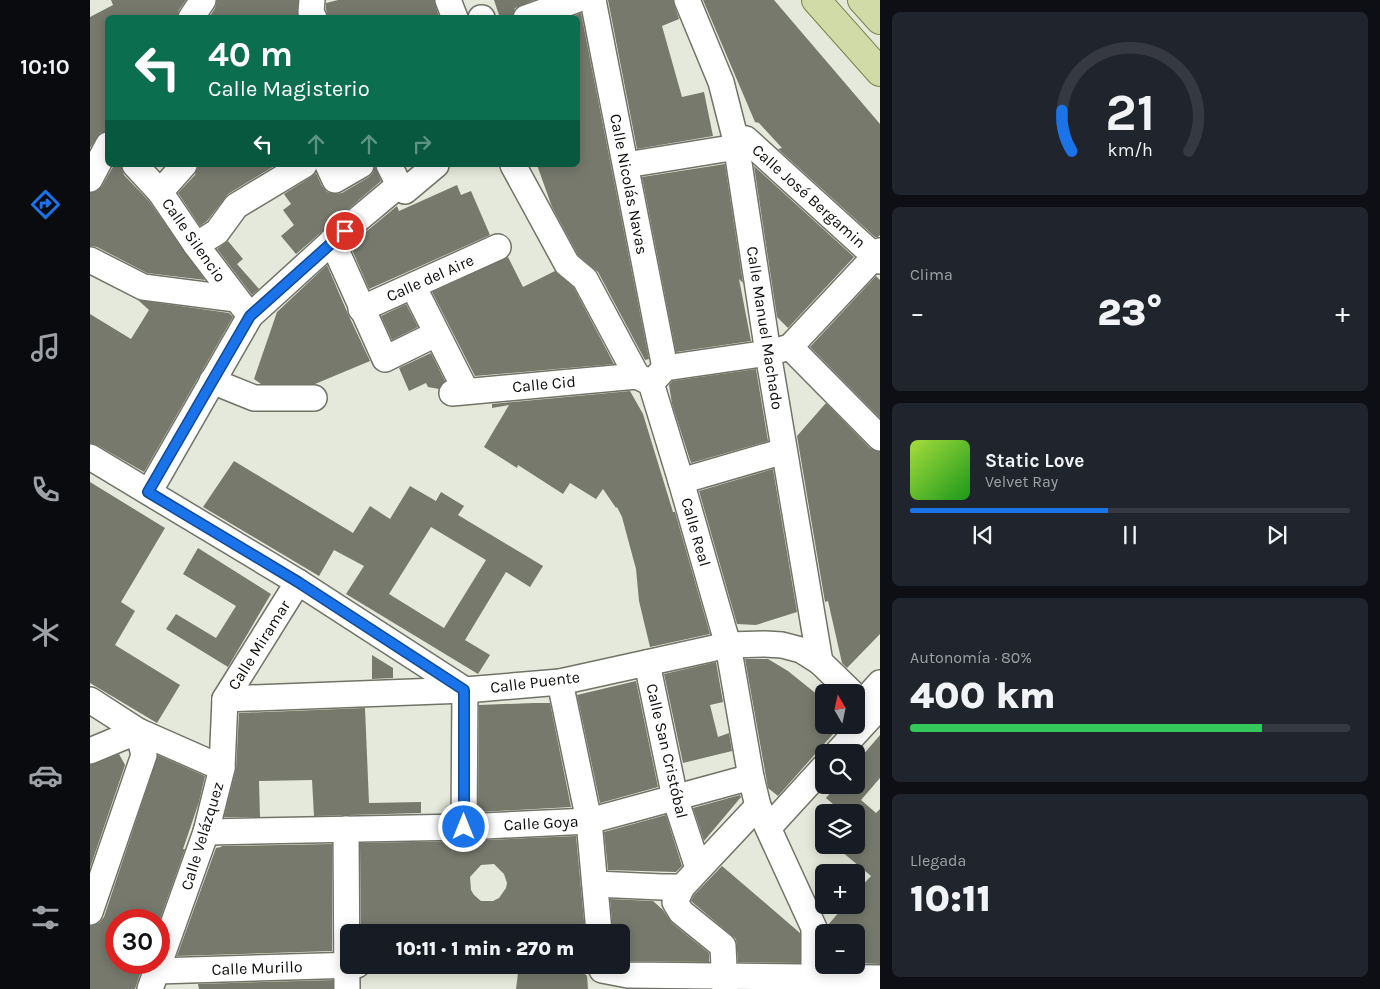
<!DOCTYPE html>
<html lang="es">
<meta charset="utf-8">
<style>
:root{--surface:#171b24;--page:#20242c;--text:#f1f3f6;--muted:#9ea1a6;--line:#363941;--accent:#1a73e8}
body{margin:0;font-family:Karla,sans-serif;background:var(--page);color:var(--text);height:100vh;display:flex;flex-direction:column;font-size:19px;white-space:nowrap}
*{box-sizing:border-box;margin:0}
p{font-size:16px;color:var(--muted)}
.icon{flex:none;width:28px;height:28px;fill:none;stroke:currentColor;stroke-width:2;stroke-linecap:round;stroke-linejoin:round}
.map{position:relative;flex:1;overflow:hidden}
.sheet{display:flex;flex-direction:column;gap:12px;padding:12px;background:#0d0f14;width:500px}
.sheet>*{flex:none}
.guide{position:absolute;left:15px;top:15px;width:475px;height:152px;border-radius:8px;box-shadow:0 2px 12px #0003;background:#0b6e4f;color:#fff;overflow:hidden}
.needle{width:32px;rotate:351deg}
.buttons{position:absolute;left:725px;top:684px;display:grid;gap:10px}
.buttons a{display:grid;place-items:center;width:50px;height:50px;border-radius:8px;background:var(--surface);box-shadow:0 2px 12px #0003;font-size:25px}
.speed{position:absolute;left:15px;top:909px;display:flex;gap:10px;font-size:25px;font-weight:700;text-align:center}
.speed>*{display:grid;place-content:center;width:65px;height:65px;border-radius:50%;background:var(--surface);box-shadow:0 2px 12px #0003;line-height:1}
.speed .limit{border:8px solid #d22;background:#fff;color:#111}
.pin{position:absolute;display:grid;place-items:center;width:42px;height:42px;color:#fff;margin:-21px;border:2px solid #fff;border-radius:50%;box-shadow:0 1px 5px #0007}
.me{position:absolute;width:55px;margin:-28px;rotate:0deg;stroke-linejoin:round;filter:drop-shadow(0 0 4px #0008)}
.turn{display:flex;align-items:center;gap:18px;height:105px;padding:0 20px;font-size:22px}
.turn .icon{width:65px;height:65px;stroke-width:2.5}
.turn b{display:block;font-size:35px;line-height:42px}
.lanes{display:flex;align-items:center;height:48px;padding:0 20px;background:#0003;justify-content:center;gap:25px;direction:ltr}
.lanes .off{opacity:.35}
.big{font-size:38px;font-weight:800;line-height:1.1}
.sheet .tile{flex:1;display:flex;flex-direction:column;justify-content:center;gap:8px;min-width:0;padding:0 18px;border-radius:8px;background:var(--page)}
.sheet .dial{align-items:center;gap:0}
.dial svg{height:130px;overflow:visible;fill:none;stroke:var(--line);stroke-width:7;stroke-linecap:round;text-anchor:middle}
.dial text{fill:var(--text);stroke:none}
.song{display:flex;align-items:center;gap:15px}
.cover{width:60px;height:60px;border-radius:8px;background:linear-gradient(135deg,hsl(80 70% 55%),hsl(120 70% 35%))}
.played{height:5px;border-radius:2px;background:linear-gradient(90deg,var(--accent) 45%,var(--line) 45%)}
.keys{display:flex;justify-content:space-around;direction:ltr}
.heat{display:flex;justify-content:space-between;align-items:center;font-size:28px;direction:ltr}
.charge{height:8px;border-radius:4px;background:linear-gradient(90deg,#34c759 80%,var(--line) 0)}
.trip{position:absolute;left:250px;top:924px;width:290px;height:50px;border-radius:8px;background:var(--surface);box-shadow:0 2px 12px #0003;font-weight:800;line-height:50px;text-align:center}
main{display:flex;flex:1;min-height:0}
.menu{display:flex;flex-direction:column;width:90px;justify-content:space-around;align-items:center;background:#090b0e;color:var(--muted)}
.menu .icon{width:35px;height:35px}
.menu .active{color:var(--accent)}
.menu b{font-size:22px;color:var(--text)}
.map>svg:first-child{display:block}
.building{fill:#76796c;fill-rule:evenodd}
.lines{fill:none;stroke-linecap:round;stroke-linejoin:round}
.minor-casing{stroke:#707366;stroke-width:28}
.major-casing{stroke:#79844a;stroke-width:30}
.minor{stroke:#fff;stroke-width:25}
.major{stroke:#d1dba7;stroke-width:28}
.route-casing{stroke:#114b97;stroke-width:12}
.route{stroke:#1a73e8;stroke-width:9}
.labels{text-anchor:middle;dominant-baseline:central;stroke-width:4;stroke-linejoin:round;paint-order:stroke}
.street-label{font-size:16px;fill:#0e0f0b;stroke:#fff}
</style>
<main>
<nav class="menu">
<b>10:10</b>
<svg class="icon active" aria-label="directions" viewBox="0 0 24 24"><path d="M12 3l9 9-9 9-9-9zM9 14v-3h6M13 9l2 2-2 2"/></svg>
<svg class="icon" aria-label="music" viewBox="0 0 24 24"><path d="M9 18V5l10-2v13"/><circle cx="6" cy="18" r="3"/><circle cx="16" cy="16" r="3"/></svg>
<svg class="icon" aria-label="phone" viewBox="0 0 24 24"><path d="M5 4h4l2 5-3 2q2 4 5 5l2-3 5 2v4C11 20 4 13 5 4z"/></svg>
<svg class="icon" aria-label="climate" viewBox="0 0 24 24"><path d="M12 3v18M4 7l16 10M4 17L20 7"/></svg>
<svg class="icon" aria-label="car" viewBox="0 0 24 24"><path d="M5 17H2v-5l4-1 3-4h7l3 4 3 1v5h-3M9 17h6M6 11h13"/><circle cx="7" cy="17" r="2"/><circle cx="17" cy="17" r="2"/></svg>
<svg class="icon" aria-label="filters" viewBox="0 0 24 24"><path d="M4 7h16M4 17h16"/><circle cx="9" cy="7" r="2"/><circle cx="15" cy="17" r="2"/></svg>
</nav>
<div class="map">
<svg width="790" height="989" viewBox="0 0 790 989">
<rect width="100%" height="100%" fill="#e5e9db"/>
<!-- building -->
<g class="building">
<polygon points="21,0 96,0 89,10 87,18 18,18 18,131 10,133 0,148 0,17 23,5"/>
<polygon points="127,0 208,0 208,18 119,18 125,8"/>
<polygon points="248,0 344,0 349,17 238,18 236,9 236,3"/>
<polygon points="404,0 444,0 425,8 422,18 410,18"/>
<polygon points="518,0 583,0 589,19 572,26 592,97 614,92 623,136 547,149"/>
<polygon points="613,0 684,0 790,124 790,235 788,237 785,237 688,149 692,148 669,123 665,122"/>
<polygon points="491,13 559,359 555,360 508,272 488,255 462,207 447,165 488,165 488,18 480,18"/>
<polygon points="635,164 653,283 649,279 661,341 586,352 552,177"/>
<polygon points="24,165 31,165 34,175 59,201 115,280 57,273 7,247 0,246 0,193 7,191 12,186"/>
<polygon points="108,165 186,165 138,194 117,221 110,226 88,193 105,175"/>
<polygon points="285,166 291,181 206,254 191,236 204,225 193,210 201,204 194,194 221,177 226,173 232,186 237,192 244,194 252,193 279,177 283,173"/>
<polygon points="664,166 764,257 698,328 687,317"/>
<polygon points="367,185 371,195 381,191 400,235 279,289 260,245 307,206 309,211"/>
<polygon points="138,241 153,259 147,264 169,289 162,295 127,249"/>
<polygon points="418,257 433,287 465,271 484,288 524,364 385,376 342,292"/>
<polygon points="237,265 258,314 280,361 225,384 171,384 164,379 187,312"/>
<polygon points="786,276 790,280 790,418 720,347"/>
<polygon points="48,300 139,313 143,317 54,472 7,445 0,443 0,314 41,339 59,310"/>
<polygon points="316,304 328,327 302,340 291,316"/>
<polygon points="341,353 355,381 349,389 338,387 336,383 319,391 309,368"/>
<polygon points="666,369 678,441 601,463 582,404 579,385 582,381"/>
<polygon points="540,391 553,414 583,512 585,512 620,634 560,647 549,601 546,569 532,517 527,507 526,508 513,489 506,499 480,483 473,494 428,465 427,468 394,447 419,405 402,408 402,404"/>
<polygon points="736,403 780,448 790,452 790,634 757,668 752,663 738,601 735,602 707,436"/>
<path d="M144 461 263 533 280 506 300 519 320 486 346 501 351 492 374 506 368 515 453 566 440 587 416 572 375 640 400 655 388 674 256 594 274 566 244 550 229 576 113 507ZM341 527 396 560 354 628 299 594Z"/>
<polygon points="683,469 707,612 666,625 647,624 609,491"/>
<polygon points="0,482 75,528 31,602 45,611 25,645 90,685 67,723 0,683"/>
<polygon points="108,548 181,594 138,667 76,629 86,614 126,638 146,606 93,574"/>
<polygon points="282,655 303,668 303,678 282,679"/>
<polygon points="655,659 678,659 698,671 734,700 734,725 751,725 688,796 678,788"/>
<polygon points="626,662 633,702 620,705 628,737 639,733 642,751 593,763 574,674"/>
<polygon points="546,681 568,787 510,803 487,695"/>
<polygon points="444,703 460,703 481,807 388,812 389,705"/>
<polygon points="275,708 279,803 331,802 331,813 224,816 222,780 169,781 170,817 134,817 146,769 149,713"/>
<polygon points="790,735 790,778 771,800 786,813 790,809 790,964 766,963 766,932 738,932 738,925 755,905 766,905 766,892 781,876 751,851 757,845 766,845 766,835 771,829 766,825 766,812 752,812 736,798 747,785 766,785 766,763"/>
<polygon points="29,754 35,765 0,868 0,765"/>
<polygon points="68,755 115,776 109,802 93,849 95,849 69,922 69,920 26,920 26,962 54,962 45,989 0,989 0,926 9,923 14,917"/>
<polygon points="650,795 651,797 614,841 603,808"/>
<polygon points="576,815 592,866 586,872 518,870 514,832"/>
<path d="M486 836 495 932H271L270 843 375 841ZM404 864 414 874 417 883 416 888 409 898 403 901H391L384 895 381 890 380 877 391 865Z"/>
<polygon points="242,844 242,951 87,956 126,848 131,847 132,846"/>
<polygon points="632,866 710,933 710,963 648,962 646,939 601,901 604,895"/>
<polygon points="520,899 563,901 573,910 582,923 619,953 619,962 539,961 531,959 531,932 523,932"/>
<polygon points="492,971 497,976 498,989 426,989 428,973"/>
<polygon points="243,980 243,989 109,989 108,984"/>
</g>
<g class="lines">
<defs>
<g id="minor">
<polyline points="222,0 221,12 224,18"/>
<polyline points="358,0 365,18"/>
<polyline points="503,0 575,368"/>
<polyline points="597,0 631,82 645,137 678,353 730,662"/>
<polyline points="101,18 113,0"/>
<polyline points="391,18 392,18"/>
<polyline points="436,18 486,0"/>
<polyline points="645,137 656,139 790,261"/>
<polyline points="45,165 70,192 106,245 160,316"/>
<polyline points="238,165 245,180 271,165"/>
<polyline points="299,165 309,185 315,191 346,165"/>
<polyline points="423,165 477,264 495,279 547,376 561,383 591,481 638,645 661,777 668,806 724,928 724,989"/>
<polyline points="536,165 647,147"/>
<polyline points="0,179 18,145"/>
<polyline points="70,192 94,165"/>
<polyline points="242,241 295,359 346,334"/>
<polyline points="106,245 127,232 146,206 214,165"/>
<polyline points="0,260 53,287 146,299"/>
<polyline points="323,286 376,391"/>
<polyline points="271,309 408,247"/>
<polyline points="700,347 790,438"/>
<polyline points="564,380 575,368 678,353 700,347 790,251"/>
<polyline points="122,381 164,398 224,398"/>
<polyline points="362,393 547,376"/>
<polyline points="0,457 208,582 375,690"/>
<polyline points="591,481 694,451"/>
<polyline points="59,492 160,316 248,236 309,185"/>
<polyline points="557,663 585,798 608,868"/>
<polyline points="470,682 499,821 509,932"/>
<polyline points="135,699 375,690 470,682 638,645 675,644 692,645 711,650 730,662 761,692"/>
<polyline points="0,700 48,731 132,768"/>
<polyline points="772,703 790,683"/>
<polyline points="0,751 48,731 54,755 0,912"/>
<polyline points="748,752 784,713"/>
<polyline points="374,827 375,690"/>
<polyline points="679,827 734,767"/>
<polyline points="256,829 257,989"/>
<polyline points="116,832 374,827 499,821 661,777"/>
<polyline points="505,884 572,887 592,887 668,806"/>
<polyline points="592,887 585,902 591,912 633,946 635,989"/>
<polyline points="512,970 538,975 790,978"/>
<polyline points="67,971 267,965"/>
<polyline points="60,989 116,832 132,768 135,699 208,582"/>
</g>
<g id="major">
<polyline points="726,0 790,72"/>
<polyline points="772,0 790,20"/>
</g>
</defs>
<!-- minor casing -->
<use href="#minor" class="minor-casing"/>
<!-- major casing -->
<use href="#major" class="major-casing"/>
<!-- minor -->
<use href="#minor" class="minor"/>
<!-- major -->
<use href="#major" class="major"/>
</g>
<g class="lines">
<defs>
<polyline id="route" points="255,231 160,316 58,492 208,582 374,690 374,827"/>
</defs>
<!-- route casing -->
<use href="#route" class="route-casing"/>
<!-- route -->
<use href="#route" class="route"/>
</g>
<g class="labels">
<!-- street labels -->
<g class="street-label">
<text transform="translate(539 184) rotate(79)">Calle Nicolás Navas</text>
<text transform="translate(719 196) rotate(42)">Calle José Bergamin</text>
<text transform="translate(104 240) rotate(55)">Calle Silencio</text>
<text transform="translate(340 278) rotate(-24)">Calle del Aire</text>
<text transform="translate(675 328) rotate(81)">Calle Manuel Machado</text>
<text transform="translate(454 384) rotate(-5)">Calle Cid</text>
<text transform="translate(606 532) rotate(74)">Calle Real</text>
<text transform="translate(169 645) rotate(-58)">Calle Miramar</text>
<text transform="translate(445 682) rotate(-7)">Calle Puente</text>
<text transform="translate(577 751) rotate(77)">Calle San Cristóbal</text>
<text transform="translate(451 823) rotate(-3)">Calle Goya</text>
<text transform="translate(112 836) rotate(-73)">Calle Velázquez</text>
<text transform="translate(167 968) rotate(-2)">Calle Murillo</text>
</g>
</g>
</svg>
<div class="buttons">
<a><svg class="needle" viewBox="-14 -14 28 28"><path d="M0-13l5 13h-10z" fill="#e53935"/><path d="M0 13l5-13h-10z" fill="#9ea1a6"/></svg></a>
<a><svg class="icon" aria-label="search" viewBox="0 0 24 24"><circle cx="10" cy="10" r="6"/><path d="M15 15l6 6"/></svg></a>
<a><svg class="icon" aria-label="layers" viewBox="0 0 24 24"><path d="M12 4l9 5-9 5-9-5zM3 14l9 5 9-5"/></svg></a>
<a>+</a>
<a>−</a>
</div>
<div class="speed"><div class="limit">30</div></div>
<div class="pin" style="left:255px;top:231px;background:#d93025"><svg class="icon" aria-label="arrive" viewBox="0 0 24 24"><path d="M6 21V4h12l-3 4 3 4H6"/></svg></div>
<svg class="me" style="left:374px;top:827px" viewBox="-20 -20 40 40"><circle r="17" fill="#1a73e8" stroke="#fff" stroke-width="3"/><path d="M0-11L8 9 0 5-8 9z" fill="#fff"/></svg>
<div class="trip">10:11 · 1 min · 270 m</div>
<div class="guide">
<div class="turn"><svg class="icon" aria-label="left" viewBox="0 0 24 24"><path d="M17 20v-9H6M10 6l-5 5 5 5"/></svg><div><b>40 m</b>Calle Magisterio</div></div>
<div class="lanes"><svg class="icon" aria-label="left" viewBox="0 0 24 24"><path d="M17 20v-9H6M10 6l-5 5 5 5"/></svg><svg class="icon off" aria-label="ahead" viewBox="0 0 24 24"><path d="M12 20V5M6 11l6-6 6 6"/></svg><svg class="icon off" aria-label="ahead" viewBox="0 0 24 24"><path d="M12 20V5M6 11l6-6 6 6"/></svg><svg class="icon off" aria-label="right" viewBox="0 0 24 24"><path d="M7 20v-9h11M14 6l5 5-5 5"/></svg></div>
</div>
</div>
<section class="sheet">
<div class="tile dial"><svg viewBox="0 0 100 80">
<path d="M14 69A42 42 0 1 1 86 69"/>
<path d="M14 69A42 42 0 0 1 8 44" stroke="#1a73e8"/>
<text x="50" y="56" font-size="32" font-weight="700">21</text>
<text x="50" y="72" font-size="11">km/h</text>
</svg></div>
<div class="tile"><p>Clima</p>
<div class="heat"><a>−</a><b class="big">23°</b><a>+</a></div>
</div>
<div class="tile">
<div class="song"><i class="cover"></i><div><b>Static Love</b><p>Velvet Ray</p></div></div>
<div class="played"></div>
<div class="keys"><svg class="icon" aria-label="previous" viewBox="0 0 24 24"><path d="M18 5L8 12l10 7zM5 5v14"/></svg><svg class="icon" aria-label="pause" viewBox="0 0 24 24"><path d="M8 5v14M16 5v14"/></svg><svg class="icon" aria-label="next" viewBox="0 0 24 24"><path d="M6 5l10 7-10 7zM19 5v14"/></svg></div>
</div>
<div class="tile"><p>Autonomía · 80%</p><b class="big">400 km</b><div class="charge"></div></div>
<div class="tile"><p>Llegada</p><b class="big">10:11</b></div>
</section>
</main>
